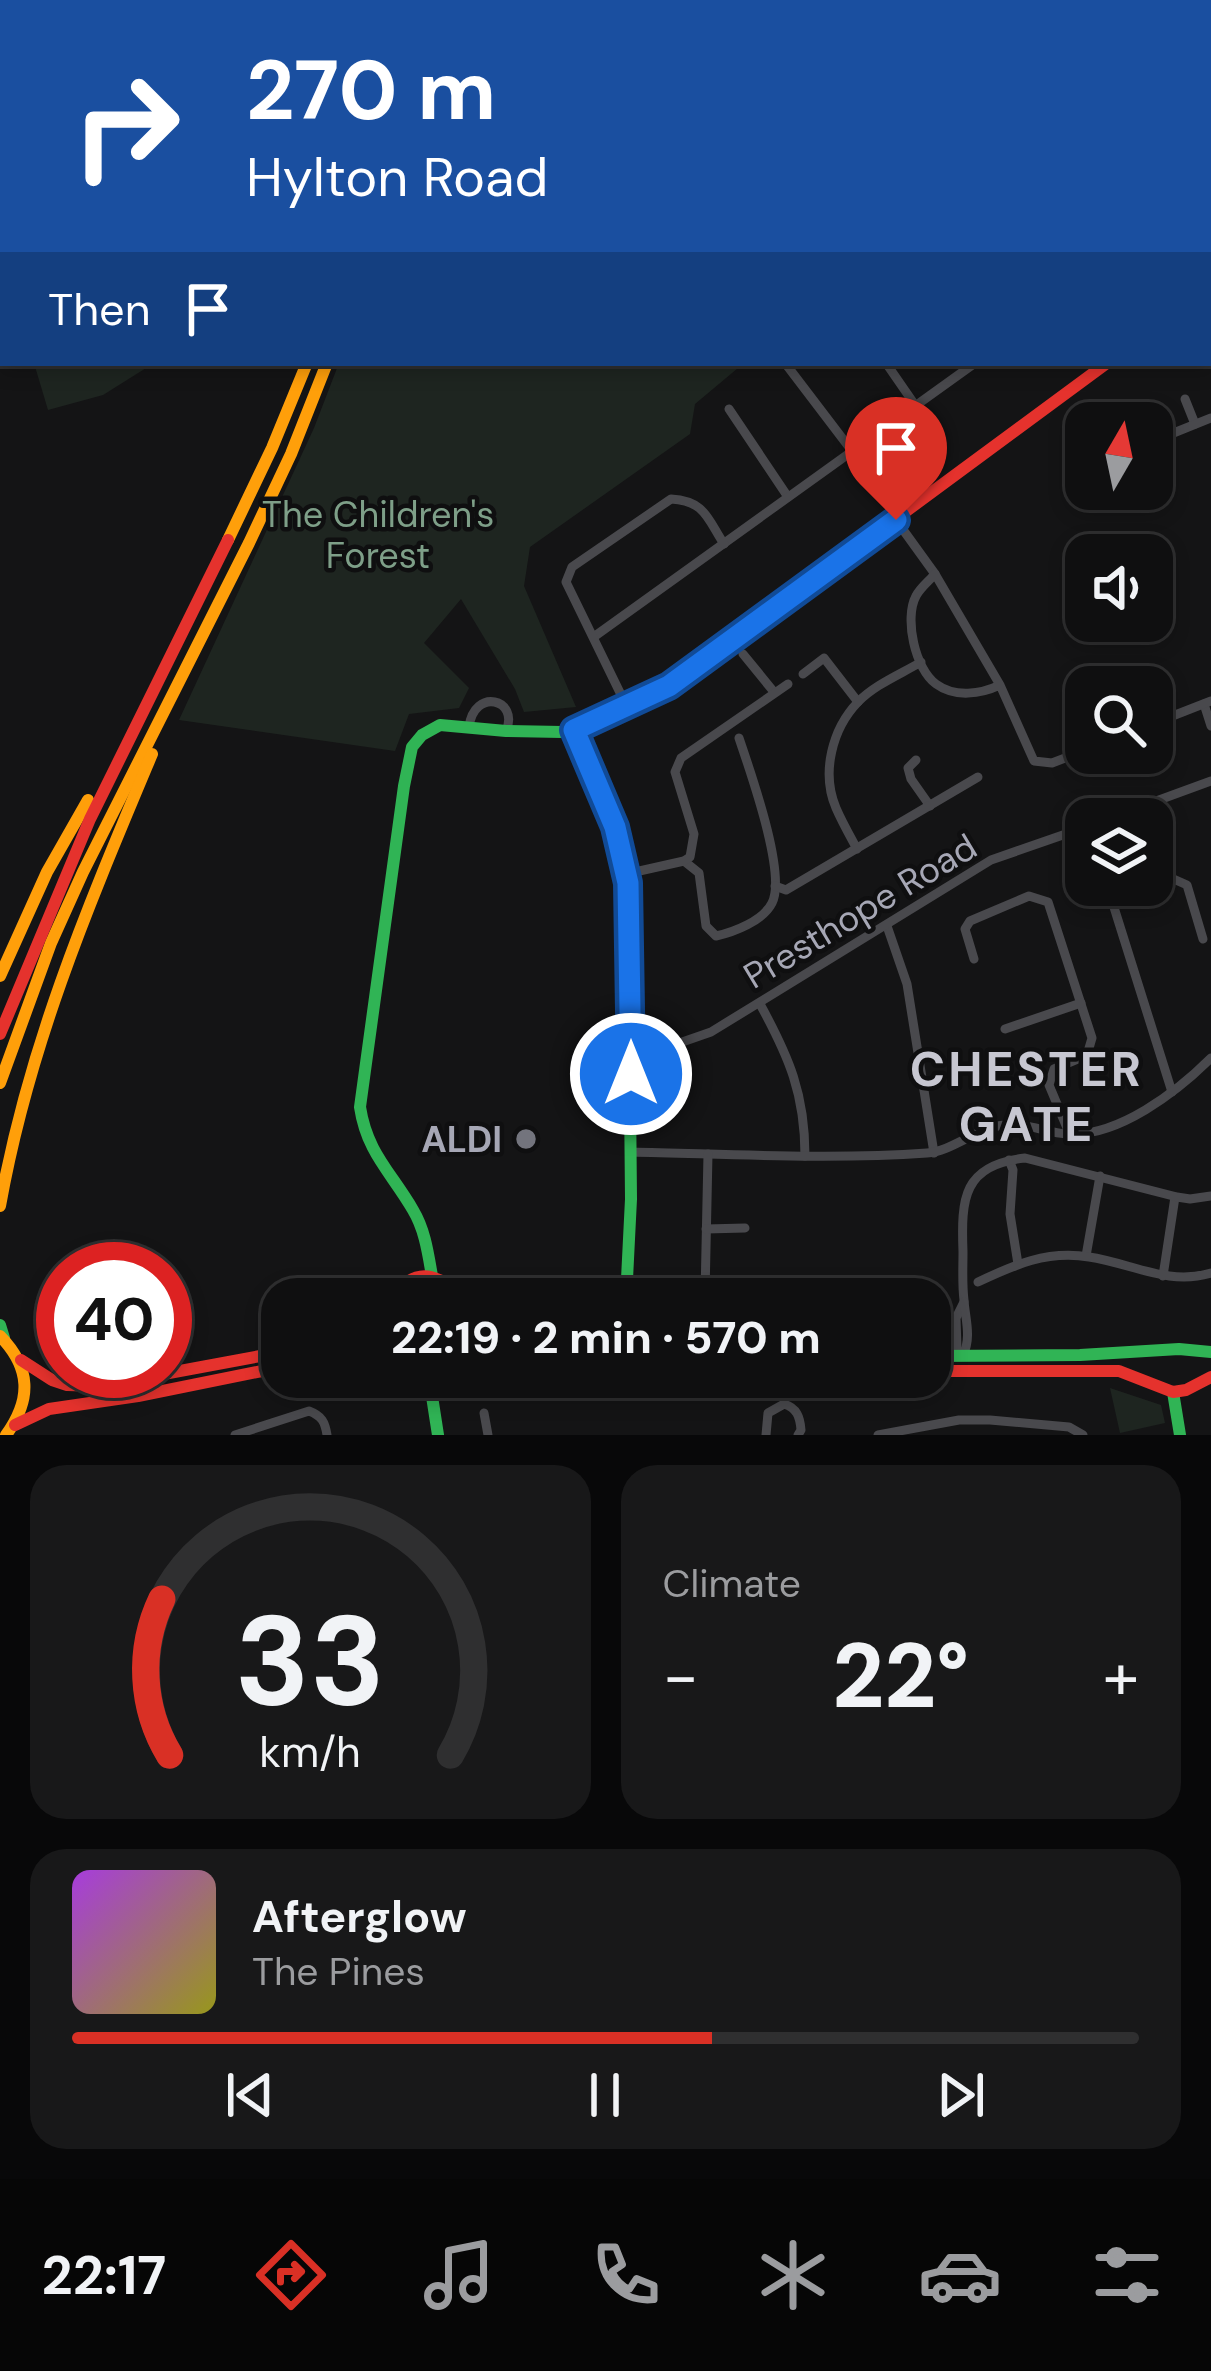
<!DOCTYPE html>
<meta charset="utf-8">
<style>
:root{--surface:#0f0f10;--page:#181819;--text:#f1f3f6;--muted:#9b9c9f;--line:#2f2f30;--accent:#d93025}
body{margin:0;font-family:"DM Sans",sans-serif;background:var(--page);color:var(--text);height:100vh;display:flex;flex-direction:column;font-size:45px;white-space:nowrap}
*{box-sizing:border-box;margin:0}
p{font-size:39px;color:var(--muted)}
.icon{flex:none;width:66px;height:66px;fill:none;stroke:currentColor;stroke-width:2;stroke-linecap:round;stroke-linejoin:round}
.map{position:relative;height:1435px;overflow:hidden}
.side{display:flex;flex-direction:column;gap:30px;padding:30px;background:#080809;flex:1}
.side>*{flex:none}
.banner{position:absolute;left:0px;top:0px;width:1212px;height:366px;box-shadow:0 6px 18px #0003,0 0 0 3px var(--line);background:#1a4fa0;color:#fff;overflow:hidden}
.needle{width:78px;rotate:9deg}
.fabs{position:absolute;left:1065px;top:402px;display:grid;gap:24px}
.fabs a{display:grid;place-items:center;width:108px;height:108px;border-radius:24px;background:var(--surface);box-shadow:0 6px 18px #0003,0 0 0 3px var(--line);font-size:60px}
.speed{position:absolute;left:36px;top:1242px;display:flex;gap:24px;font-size:60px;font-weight:700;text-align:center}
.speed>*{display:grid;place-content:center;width:156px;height:156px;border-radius:50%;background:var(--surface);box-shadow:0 6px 18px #0003,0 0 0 3px var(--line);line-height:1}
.speed .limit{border:18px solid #d22;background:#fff;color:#111}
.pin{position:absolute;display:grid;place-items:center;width:102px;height:102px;color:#fff;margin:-123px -51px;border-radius:50% 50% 50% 0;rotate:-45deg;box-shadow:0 0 12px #0007}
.pin .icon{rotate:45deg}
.me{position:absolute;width:132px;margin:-66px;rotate:0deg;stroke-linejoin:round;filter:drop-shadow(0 0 9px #0008)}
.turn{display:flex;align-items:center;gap:42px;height:252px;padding:0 48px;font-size:54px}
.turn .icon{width:156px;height:156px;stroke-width:2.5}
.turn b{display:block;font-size:84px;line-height:102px}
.then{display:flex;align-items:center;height:114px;padding:0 48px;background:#0003;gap:24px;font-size:45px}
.big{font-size:90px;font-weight:800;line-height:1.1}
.side .widget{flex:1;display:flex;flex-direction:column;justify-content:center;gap:18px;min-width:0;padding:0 42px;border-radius:36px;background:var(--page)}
.side .dial{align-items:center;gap:0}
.dial svg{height:312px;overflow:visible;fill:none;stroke:var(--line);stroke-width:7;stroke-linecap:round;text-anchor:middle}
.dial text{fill:var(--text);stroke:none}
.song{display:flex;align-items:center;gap:36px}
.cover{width:144px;height:144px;border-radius:18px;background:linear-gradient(135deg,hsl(280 70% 55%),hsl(60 70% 35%))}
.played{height:12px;border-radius:6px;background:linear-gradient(90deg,var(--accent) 60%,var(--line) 60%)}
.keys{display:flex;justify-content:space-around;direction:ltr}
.heat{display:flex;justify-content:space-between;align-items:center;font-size:66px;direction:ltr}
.side .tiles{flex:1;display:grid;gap:30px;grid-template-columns:1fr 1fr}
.widget:last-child{grid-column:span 2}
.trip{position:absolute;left:261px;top:1278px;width:690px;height:120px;border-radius:36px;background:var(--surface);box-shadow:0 6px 18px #0003,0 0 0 3px var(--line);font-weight:800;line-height:120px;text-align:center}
.tab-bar{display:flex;height:192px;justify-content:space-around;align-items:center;background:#060606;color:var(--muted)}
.tab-bar .icon{width:84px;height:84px}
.tab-bar .selected{color:var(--accent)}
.tab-bar b{font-size:54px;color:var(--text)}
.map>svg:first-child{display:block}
.green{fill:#1e2520}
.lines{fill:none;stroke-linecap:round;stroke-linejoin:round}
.street{stroke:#49494d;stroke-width:9}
.fast{stroke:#30b455;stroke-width:12}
.slow{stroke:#ff9f0a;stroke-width:12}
.jam{stroke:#e5322d;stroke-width:12}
.route-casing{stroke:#114b97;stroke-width:30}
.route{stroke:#1a73e8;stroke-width:21}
.poi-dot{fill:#73747d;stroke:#0f0f10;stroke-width:4.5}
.labels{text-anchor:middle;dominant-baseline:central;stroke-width:9;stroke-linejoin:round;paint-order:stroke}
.park-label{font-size:36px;fill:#7e9f88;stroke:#0f0f10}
.street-label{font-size:36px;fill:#a6a7b5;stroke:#0f0f10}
.poi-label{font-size:36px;font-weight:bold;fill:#a6a7b5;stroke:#0f0f10;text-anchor:end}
.district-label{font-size:48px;font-weight:bold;letter-spacing:3px;fill:#c7c7d1;stroke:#0f0f10}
</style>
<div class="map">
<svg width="1211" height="1435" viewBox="0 0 1211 1435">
<rect width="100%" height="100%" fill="#141415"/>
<!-- green -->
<g class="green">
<polygon points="152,0 368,0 367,3 151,3"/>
<polygon points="405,0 679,0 676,3 405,3"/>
<polygon points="34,363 154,363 103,395 48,410"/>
<polygon points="339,363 744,363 695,404 690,434 530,547 524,586 576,707 524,712 515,689 461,599 424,643 469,688 459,708 409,714 395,751 179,720 314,428"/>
<polygon points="423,1284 442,1287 456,1299 400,1299 410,1289"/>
<polygon points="1110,1388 1161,1405 1165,1423 1120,1433"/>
</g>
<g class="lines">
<!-- street -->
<g class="street">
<polyline points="1075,0 1077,3"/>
<polyline points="723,3 725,0"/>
<polyline points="820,3 824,0"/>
<polyline points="1016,3 1023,0"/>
<polyline points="1135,3 1136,0"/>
<polyline points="1209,85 1211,84"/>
<polyline points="1209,127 1211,126"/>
<polyline points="1209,252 1211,254"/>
<polyline points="785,363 852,451"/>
<polyline points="886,363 915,405"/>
<polyline points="1185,399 1195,424"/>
<polyline points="729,409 788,497"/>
<polyline points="1166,436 1211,418"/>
<polyline points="896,520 935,574"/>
<polyline points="595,636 975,363"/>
<polyline points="743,654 774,692"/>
<polyline points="803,674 824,658 858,702"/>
<path d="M1000 685C981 694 955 698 936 684 915 669 904 618 916 596 920 588 929 581 935 574L1000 685 1034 761 1052 763 1086 750"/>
<polyline points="1204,704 1211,726"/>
<path d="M627 707 566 582 572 567 671 499C705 501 707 518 724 544"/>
<polyline points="1152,724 1211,701"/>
<path d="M469 727C474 687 520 699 506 731"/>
<polyline points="916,760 908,768 911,779 930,806"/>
<polyline points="1107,819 1211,781"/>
<path d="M857 849C850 836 842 822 836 808 821 773 832 729 858 702 874 685 901 674 921 662"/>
<path d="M684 861 699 873 706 926 716 936C734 932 763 921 772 903 787 874 750 771 739 738"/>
<polyline points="626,874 684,861 690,857 694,834 675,772 681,758 788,684"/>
<polyline points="1152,882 1169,877 1187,885 1203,939"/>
<polyline points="1107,885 1172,1092"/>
<polyline points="775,886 786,890 978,777"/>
<polyline points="1110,895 1142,885"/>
<polyline points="887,926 907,984 934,1153"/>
<polyline points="974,959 965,929 970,921 1029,896 1048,902 1092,1038 1087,1055 1054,1069 1049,1085 1070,1135"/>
<path d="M760 1004C789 1057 805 1094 805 1156"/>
<polyline points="1005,1029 1081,1003"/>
<polyline points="630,1047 665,1048 711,1032 991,860 1086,827"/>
<path d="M631 1152C729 1154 829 1160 927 1153 953 1151 976 1128 1004 1125 1025 1122 1047 1133 1068 1134 1118 1137 1177 1092 1211 1058"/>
<polyline points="708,1154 705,1295 715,1299"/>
<polyline points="1009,1160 1013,1170 1010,1214 1018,1264"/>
<polyline points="706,1229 745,1228"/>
<polyline points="1086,1256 1100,1176"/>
<polyline points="1163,1276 1175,1197"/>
<path d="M978 1282C1014 1265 1047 1250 1089 1257 1131 1263 1168 1286 1211 1273"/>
<polyline points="742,1299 744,1299"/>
<polyline points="930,1347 943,1342 954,1330"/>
<path d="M963 1355C972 1337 965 1318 964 1300 962 1284 963 1268 963 1252 961 1198 963 1165 1025 1158L1177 1197 1190 1199 1211 1196"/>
<polyline points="963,1355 957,1349 956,1318 964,1302"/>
<polyline points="484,1413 488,1435"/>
<path d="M235 1435 309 1411C322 1416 325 1422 327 1435"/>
<path d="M766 1435 768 1413 784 1404C797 1408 800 1417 801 1430L798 1435"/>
<polyline points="878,1435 959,1420 990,1420 1069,1427 1083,1435"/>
</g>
<!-- fast -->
<g class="fast">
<polyline points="378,0 378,3"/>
<polyline points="1209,286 1211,284"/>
<polyline points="575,730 615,827 628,883 631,1199 626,1299"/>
<path d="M432 1276C428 1253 425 1230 413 1210 391 1172 367 1153 360 1107L404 786 412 747 422 735 440 725 506 731 562 732 575 730 641 699"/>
<polyline points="0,1325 4,1338"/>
<polyline points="930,1356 1080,1355 1179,1349 1211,1352"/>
<polyline points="429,1377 438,1435"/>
<polyline points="1173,1392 1180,1435"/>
</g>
<!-- slow -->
<g class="slow">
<polyline points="395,0 395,3"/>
<polyline points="228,540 272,448 307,363"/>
<polyline points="0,976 47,872 88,800"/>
<polyline points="0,1083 51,943 83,872 249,543 291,454 327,363"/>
<path d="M0 1206C29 1044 89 904 152 754"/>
<path d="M0 1336C31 1368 32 1399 6 1435"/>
<path d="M595 1377C676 1392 755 1385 836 1377"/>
</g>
<!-- jam -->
<g class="jam">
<polyline points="641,699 669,686 1107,363"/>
<polyline points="0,1034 90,819 228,540"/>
<path d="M391 1299C416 1264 438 1274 467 1299"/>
<polyline points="21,1360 52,1380 67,1385 99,1386 282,1352"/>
<polyline points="930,1371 1119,1371 1173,1392 1186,1390 1211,1377"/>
<polyline points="15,1425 49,1409 138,1396 282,1367"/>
</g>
</g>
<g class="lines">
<defs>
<polyline id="route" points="631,1074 628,883 615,827 574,730 669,686 896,520"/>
</defs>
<!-- route casing -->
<use href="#route" class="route-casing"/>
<!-- route -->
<use href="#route" class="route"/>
</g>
<!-- markers -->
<circle class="poi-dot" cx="526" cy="1139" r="12"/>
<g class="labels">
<!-- park labels -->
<g class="park-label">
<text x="378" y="514">The Children's<tspan x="378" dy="41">Forest</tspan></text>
</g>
<!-- street labels -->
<g class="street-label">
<text transform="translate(860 911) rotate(-31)">Presthope Road</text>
</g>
<!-- poi labels -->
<g class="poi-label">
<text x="502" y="1139">ALDI</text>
</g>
<!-- district labels -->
<g class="district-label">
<text x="1027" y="1069">CHESTER<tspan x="1027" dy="55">GATE</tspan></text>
</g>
</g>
</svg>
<div class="fabs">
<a><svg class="needle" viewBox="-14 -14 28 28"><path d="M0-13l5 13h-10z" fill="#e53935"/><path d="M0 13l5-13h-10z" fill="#9b9c9f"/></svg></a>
<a><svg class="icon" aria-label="sound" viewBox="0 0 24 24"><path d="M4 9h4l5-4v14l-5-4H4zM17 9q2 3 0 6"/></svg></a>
<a><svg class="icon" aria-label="search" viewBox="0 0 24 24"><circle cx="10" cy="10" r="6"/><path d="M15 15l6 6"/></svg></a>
<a><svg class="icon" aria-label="layers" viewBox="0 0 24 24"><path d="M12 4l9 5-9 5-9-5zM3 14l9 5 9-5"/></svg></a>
</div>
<div class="speed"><div class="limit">40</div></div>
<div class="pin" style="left:896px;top:520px;background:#d93025"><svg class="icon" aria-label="arrive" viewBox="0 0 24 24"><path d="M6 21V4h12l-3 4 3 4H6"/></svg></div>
<svg class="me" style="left:631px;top:1074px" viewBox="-20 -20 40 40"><circle r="17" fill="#1a73e8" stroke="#fff" stroke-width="3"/><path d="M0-11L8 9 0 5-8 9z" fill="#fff"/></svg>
<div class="trip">22:19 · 2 min · 570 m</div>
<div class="banner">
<div class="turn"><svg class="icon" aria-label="right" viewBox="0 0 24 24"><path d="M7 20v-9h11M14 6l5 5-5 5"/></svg><div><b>270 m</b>Hylton Road</div></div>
<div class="then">Then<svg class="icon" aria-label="arrive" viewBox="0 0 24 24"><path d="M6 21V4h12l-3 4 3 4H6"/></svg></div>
</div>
</div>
<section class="side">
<div class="tiles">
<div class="widget dial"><svg viewBox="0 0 100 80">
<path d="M14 69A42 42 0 1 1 86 69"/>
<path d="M14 69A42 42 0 0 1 12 29" stroke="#d93025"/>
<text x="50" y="56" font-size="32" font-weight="700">33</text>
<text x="50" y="72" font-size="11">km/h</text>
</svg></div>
<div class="widget"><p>Climate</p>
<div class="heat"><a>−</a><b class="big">22°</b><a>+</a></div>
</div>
<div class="widget">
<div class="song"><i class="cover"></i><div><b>Afterglow</b><p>The Pines</p></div></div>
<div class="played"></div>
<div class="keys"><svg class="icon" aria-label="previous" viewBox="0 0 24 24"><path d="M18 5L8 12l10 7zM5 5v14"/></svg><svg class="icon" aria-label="pause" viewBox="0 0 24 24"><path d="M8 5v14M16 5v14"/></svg><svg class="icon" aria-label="next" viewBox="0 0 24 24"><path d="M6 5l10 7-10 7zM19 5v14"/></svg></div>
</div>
</div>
</section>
<nav class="tab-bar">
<b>22:17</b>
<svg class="icon selected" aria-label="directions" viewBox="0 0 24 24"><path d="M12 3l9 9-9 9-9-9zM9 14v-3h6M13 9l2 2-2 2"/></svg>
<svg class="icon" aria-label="music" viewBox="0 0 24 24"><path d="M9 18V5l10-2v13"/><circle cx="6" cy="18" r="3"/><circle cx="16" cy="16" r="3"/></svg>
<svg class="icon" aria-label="phone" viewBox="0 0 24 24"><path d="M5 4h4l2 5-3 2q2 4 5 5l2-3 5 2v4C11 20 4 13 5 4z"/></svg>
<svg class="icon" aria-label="climate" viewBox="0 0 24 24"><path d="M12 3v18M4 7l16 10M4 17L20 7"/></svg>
<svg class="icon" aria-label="car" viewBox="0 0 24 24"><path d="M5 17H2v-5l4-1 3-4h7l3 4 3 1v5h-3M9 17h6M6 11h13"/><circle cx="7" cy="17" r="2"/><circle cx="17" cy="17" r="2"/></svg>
<svg class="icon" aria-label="filters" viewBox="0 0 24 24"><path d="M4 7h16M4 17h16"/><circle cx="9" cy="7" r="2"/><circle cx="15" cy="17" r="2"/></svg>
</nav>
